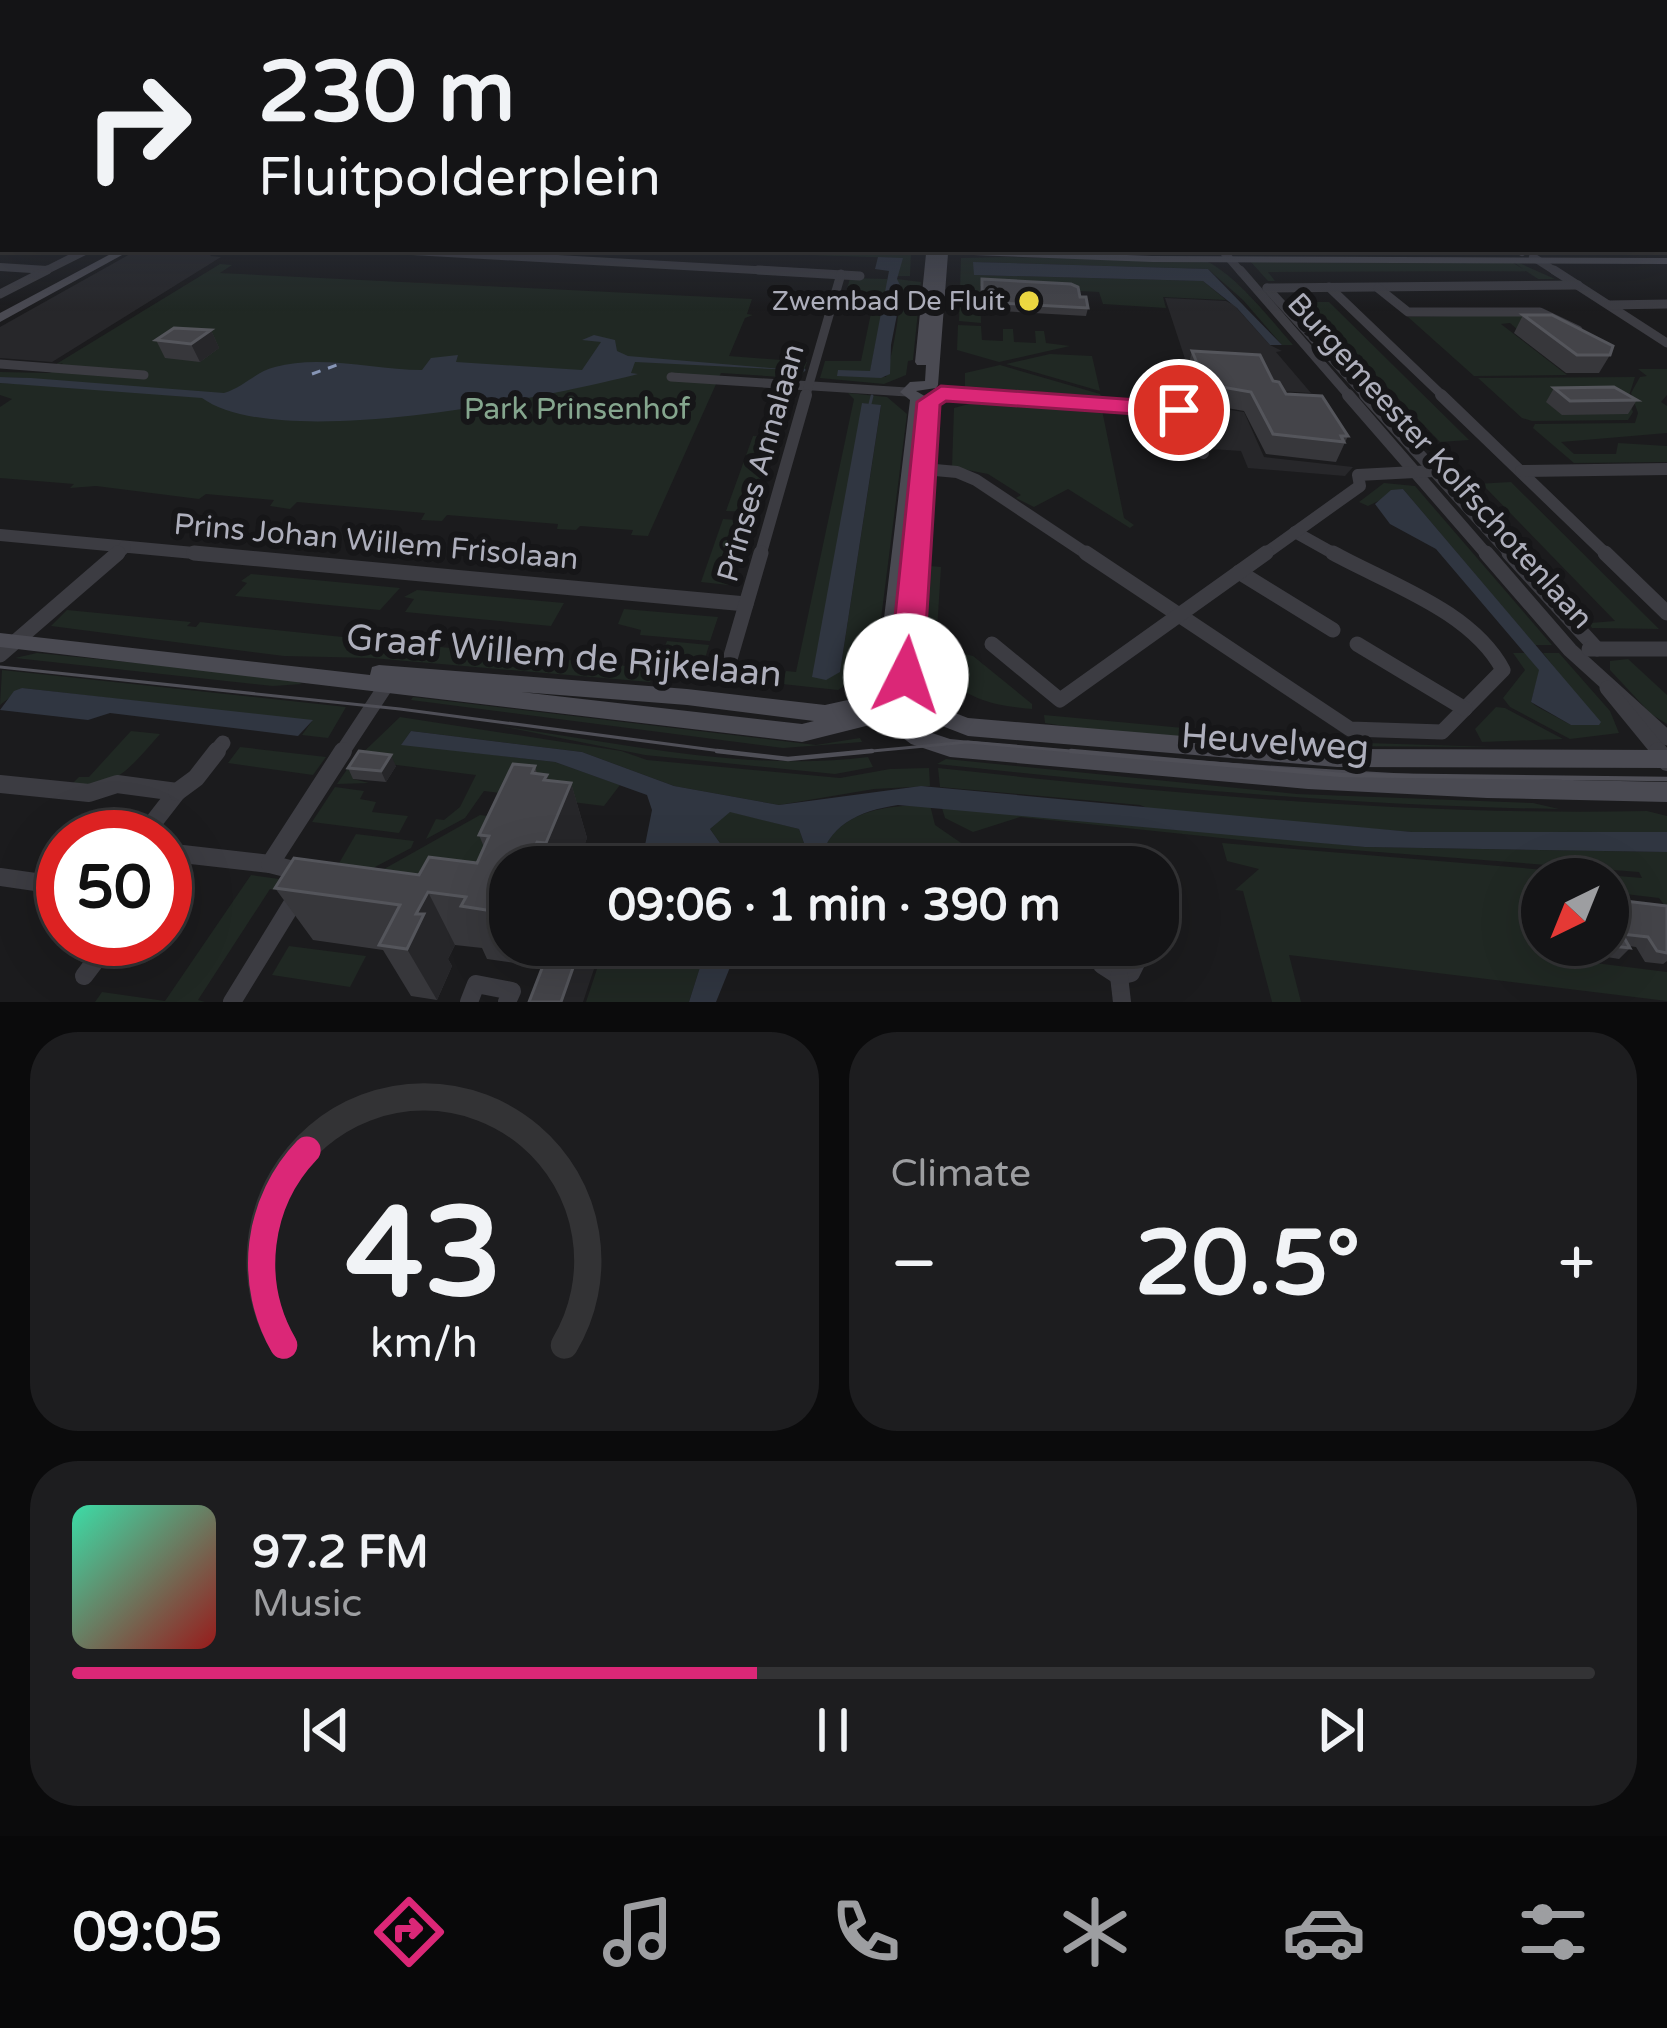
<!DOCTYPE html>
<meta charset="utf-8">
<style>
:root{--surface:#141416;--page:#1d1d1f;--text:#f1f3f6;--muted:#9d9ea1;--line:#333335;--accent:#db2777}
body{margin:0;font-family:"Varela Round",sans-serif;background:var(--page);color:var(--text);height:100vh;display:flex;flex-direction:column;font-size:45px;white-space:nowrap}
*{box-sizing:border-box;margin:0}
p{font-size:39px;color:var(--muted)}
.icon{flex:none;width:66px;height:66px;fill:none;stroke:currentColor;stroke-width:2;stroke-linecap:round;stroke-linejoin:round}
.map{position:relative;height:1002px;overflow:hidden}
.drawer{display:flex;flex-direction:column;gap:30px;padding:30px;background:#0b0b0c;flex:1}
.drawer>*{flex:none}
.banner{position:absolute;left:0px;top:0px;width:1668px;height:252px;box-shadow:0 12px 48px #0002,0 0 0 3px var(--line);background:#141416;color:var(--text);overflow:hidden}
.needle{width:78px;rotate:223deg}
.controls{position:absolute;left:1521px;top:858px;display:grid;gap:24px}
.controls a{display:grid;place-items:center;width:108px;height:108px;border-radius:50%;background:var(--surface);box-shadow:0 12px 48px #0002,0 0 0 3px var(--line);font-size:60px}
.speed{position:absolute;left:36px;top:810px;display:flex;gap:24px;font-size:60px;font-weight:700;text-align:center}
.speed>*{display:grid;place-content:center;width:156px;height:156px;border-radius:50%;background:var(--surface);box-shadow:0 12px 48px #0002,0 0 0 3px var(--line);line-height:1}
.speed .limit{border:18px solid #d22;background:#fff;color:#111}
.pin{position:absolute;display:grid;place-items:center;width:102px;height:102px;color:#fff;margin:-51px;border:6px solid #fff;border-radius:50%;box-shadow:0 3px 12px #0007}
.me{position:absolute;width:132px;margin:-66px;rotate:4deg;stroke-linejoin:round;filter:drop-shadow(0 0 9px #0008)}
.turn{display:flex;align-items:center;gap:42px;height:252px;padding:0 60px;font-size:54px}
.turn .icon{width:156px;height:156px;stroke-width:2.5}
.turn b{display:block;font-size:84px;line-height:102px}
.big{font-size:90px;font-weight:700;line-height:1.1}
.drawer .widget{flex:1;display:flex;flex-direction:column;justify-content:center;gap:18px;min-width:0;padding:0 42px;border-radius:48px;background:var(--page)}
.drawer .dial{align-items:center;gap:0}
.dial svg{height:312px;overflow:visible;fill:none;stroke:var(--line);stroke-width:7;stroke-linecap:round;text-anchor:middle}
.dial text{fill:var(--text);stroke:none}
.song{display:flex;align-items:center;gap:36px}
.cover{width:144px;height:144px;border-radius:18px;background:linear-gradient(135deg,hsl(160 70% 55%),hsl(0 70% 35%))}
.played{height:12px;border-radius:6px;background:linear-gradient(90deg,var(--accent) 45%,var(--line) 45%)}
.keys{display:flex;justify-content:space-around;direction:ltr}
.heat{display:flex;justify-content:space-between;align-items:center;font-size:66px;direction:ltr}
.drawer .tiles{flex:1;display:grid;gap:30px;grid-template-columns:1fr 1fr}
.widget:last-child{grid-column:span 2}
.trip{position:absolute;left:489px;top:846px;width:690px;height:120px;border-radius:48px;background:var(--surface);box-shadow:0 12px 48px #0002,0 0 0 3px var(--line);font-weight:700;line-height:120px;text-align:center}
.dock{display:flex;height:192px;justify-content:space-around;align-items:center;background:#080809;color:var(--muted)}
.dock .icon{width:84px;height:84px}
.dock .current{color:var(--accent)}
.dock b{font-size:54px;color:var(--text)}
.map>svg:first-child{display:block}
.built{fill:#27272a}
.green{fill:#202823;fill-rule:evenodd}
.water{fill:#303641}
.lines{fill:none;stroke-linecap:round;stroke-linejoin:round}
.stream{stroke:#303641;stroke-width:3}
.ferry{stroke:#8695b5;stroke-width:3;stroke-dasharray:9 8;stroke-linecap:butt}
.street-far4{stroke:#3c3c42;stroke-width:8}
.street-far3{stroke:#3c3c42;stroke-width:9}
.street-far2{stroke:#3c3c42;stroke-width:12}
.street-far1{stroke:#3c3c42;stroke-width:15}
.street{stroke:#3c3c42;stroke-width:18}
.secondary{fill:#4a4a52;fill-rule:evenodd}
.tram-far1{stroke:#4f4f57;stroke-width:3}
.tram{stroke:#4f4f57;stroke-width:4.5}
.wall{fill:#37373b}
.shaded-wall{fill:#262629}
.building{fill:#444449;stroke:#54555b;stroke-width:3}
.route{fill:#db2777;stroke:#8e194d;stroke-width:3}
.poi-dot{fill:#eed942;stroke:#161618;stroke-width:4.5}
.labels{text-anchor:middle;dominant-baseline:central;stroke-width:12;stroke-linejoin:round;paint-order:stroke}
.far-poi-label{font-size:27px;fill:#aeafbc;stroke:#161618;text-anchor:end}
.park-label{font-size:30px;fill:#85a68e;stroke:#161618}
.street-label{font-size:30px;fill:#aeafbc;stroke:#161618}
.near-street-label{font-size:36px;fill:#aeafbc;stroke:#161618}
</style>
<div class="map">
<svg width="1667" height="1002" viewBox="0 0 1667 1002">
<rect width="100%" height="100%" fill="#1b1b1d"/>
<!-- built -->
<g class="built">
<polygon points="139,249 219,249 210,256 221,257 52,362 0,358 0,327"/>
<polygon points="1165,298 1226,301 1234,305 1270,345 1282,351 1276,352 1311,393 1263,390 1188,368"/>
<polygon points="1196,405 1244,412 1264,457 1353,467 1345,476 1248,468 1241,451 1211,449"/>
</g>
<!-- green -->
<g class="green">
<polygon points="843,249 911,253 910,276 897,276 902,258 655,250"/>
<path d="M1007 257 1208 262C1236 276 1267 315 1293 345H1282L1243 300 1208 269 974 262V275L1203 281 1226 300 1163 297 1166 308 1103 304 1099 292 980 286 981 323 959 321 961 258Z"/>
<polygon points="1510,259 1555,279 1538,279 1526,271 1268,272 1275,281 1268,281 1250,261 1510,261 1523,269"/>
<polygon points="220,264 232,265 220,273 752,299 747,314 753,315 745,318 729,356 807,362 802,376 796,378 721,373 648,536 631,535 633,530 580,526 576,530 557,529 558,524 447,515 442,521 421,520 425,513 297,502 290,509 270,506 274,500 206,494 199,499 96,486 70,488 74,484 0,478 0,407 12,399 0,395 0,383 34,385 27,378 0,377 0,372 50,373 63,363 53,366"/>
<path d="M850 278 887 279V287L870 372 838 375 886 377C892 355 905 296 897 279L921 282 913 360 908 361 906 375 884 384 820 378 825 361H861L875 294 846 292Z"/>
<polygon points="1306,302 1329,302 1469,440 1440,442"/>
<polygon points="1537,314 1519,331 1510,323 1501,324 1567,375 1474,376 1408,317"/>
<polygon points="958,325 981,326 982,340 1003,341 1003,329 1013,329 1014,342 1036,343 1035,331 1044,331 1046,343 1070,346 999,362 957,350"/>
<polygon points="1050,354 1092,356 1100,391 1006,364"/>
<polygon points="1000,365 1100,394 1101,396 965,387 965,373"/>
<polygon points="1638,369 1667,369 1667,395 1661,402 1667,406 1667,433 1561,442 1574,454 1616,454 1618,443 1667,446 1667,462 1574,463 1533,428 1535,424 1635,423 1638,413 1631,393 1640,377 1647,376"/>
<polygon points="1635,377 1628,399 1633,412 1628,420 1532,421 1522,418 1478,378"/>
<path d="M848 393 887 397 907 414 875 666 838 690 782 684 786 671 796 672 854 399ZM863 403 881 406 840 672Z"/>
<polygon points="976,402 1102,410 1124,518 1134,525 1130,528 1068,489 1034,507 1016,498 1021,495 988,474 952,467 954,408"/>
<polygon points="753,436 775,437 751,512 726,511"/>
<polygon points="1511,482 1659,629 1592,628 1582,615 1590,623 1615,621 1484,486 1465,487 1473,497 1458,485"/>
<polygon points="1384,483 1415,486 1552,645 1535,645 1403,489 1368,506 1359,502"/>
<polygon points="723,519 749,521 728,585 701,582"/>
<path d="M930 566 941 567 935 662 924 664C915 638 919 591 930 566Z"/>
<polygon points="251,574 400,588 380,610 235,596 247,583 241,581"/>
<polygon points="417,590 564,603 551,626 405,612 414,599 404,597"/>
<polygon points="624,609 718,617 710,641 640,635 641,630 618,624"/>
<polygon points="67,610 191,622 187,626 196,627 200,622 362,639 359,644 367,645 371,640 539,657 538,662 550,658 655,669 667,641 709,645 701,672 663,682 663,678 653,676 650,682 372,658 284,656 51,626"/>
<path d="M943 649 973 656 1032 704V709C992 705 971 701 941 673Z"/>
<polygon points="37,653 289,678 302,684 273,686 15,658"/>
<polygon points="1513,653 1525,653 1540,670 1531,702 1536,706 1571,725 1599,725 1543,653 1559,653 1610,711 1619,733 1570,739 1510,707 1503,698 1525,670"/>
<polygon points="1628,659 1667,695 1667,724 1651,714 1610,670 1610,661"/>
<polygon points="2,670 346,707 328,738 302,735 312,721 22,688 0,705"/>
<polygon points="413,697 816,745 860,738 862,742 783,748 411,700"/>
<polygon points="1496,707 1505,708 1563,739 1482,742 1475,729"/>
<polygon points="1044,715 1335,742 1493,747 1298,746 1077,728 1045,723"/>
<polygon points="400,717 621,751 647,760 840,778 890,769 929,768 930,786 874,789 779,805 674,786 582,752 411,731 402,744 555,762 620,785 604,806 484,791 465,818 426,839 436,819 444,820 460,807 476,775 365,761 353,779 369,783 337,784 350,765"/>
<path d="M500 726C621 743 747 772 868 757L873 767 835 774 645 755Z"/>
<path d="M131 731 160 734C132 765 116 791 71 785L79 777H89Z"/>
<polygon points="240,747 326,757 313,775 228,763"/>
<path d="M946 759 1297 794 1533 803 1559 809C1350 806 1144 786 937 764Z"/>
<path d="M938 768C1175 794 1409 816 1647 811L1667 816V832H1412L1155 811 1140 805 940 787Z"/>
<polygon points="335,787 364,791 360,799 376,802 372,812 408,816 399,833 312,822"/>
<path d="M930 805 935 825 964 845V867H818C829 812 881 805 930 805Z"/>
<polygon points="941,805 1365,847 1667,852 1667,909 1659,898 1608,892 1608,879 1542,879 1542,884 1527,884 1542,917 1527,916 1547,957 1667,972 1667,1001 1289,955 1301,1002 1272,1002 1243,891 1235,890 1259,869 1227,861 1222,843 1642,878 1639,872 1299,846 1020,817 973,832 945,818"/>
<polygon points="729,811 799,829 804,843 800,867 737,867 710,829"/>
<polygon points="480,815 495,817 494,888 377,873"/>
<polygon points="356,834 414,841 411,848 320,896"/>
<polygon points="251,875 279,879 283,891 270,889 198,1000 205,1002 95,1002 102,992 165,1001"/>
<polygon points="605,945 697,945 701,964 689,1002 586,1002"/>
<polygon points="289,946 366,956 350,987 272,975"/>
</g>
<!-- water -->
<g class="water">
<polygon points="878,257 903,258 897,279 902,289 891,345 890,374 881,378 837,376 838,370 870,371 889,271 875,269"/>
<polygon points="973,262 1208,269 1282,345 1270,345 1237,308 1203,281 974,275"/>
<path d="M594 335 615 340 617 351 628 356 793 370 635 362 631 373 638 374C548 397 278 453 202 398L0 383V377L31 378 224 393C244 387 255 372 275 367 320 354 376 370 422 370L431 358 458 355 456 362 582 370 601 342 582 340Z"/>
<polygon points="862,403 881,405 840,672 826,680 812,677"/>
<polygon points="1403,489 1601,722 1599,725 1571,725 1531,702 1539,670 1436,549 1390,524 1375,504 1391,490"/>
<polygon points="22,688 313,720 298,736 110,713 88,720 0,710 14,691"/>
<path d="M411 731 582 752 674 786 779 805 921 786 1412 832H1667V852L1365 847 898 805C858 811 827 825 818 867H800L804 843 799 829 730 812 710 829 737 867H648L657 849 645 845 652 810 647 795 555 762 401 745Z"/>
<polygon points="697,945 739,945 716,1002 689,1002 701,964"/>
</g>
<g class="lines">
<!-- stream -->
<g class="stream">
<polyline points="793,370 804,370"/>
<polyline points="870,404 872,396"/>
</g>
<!-- ferry -->
<polyline class="ferry" points="312,374 337,365"/>
<!-- street-far4 -->
<g class="street-far4">
<polyline points="376,249 811,273"/>
<polyline points="1221,249 1242,273"/>
<polyline points="1518,249 1522,252"/>
<polyline points="1533,257 1558,273"/>
<polyline points="0,267 47,270"/>
<polyline points="41,273 89,249"/>
</g>
<!-- street-far3 -->
<g class="street-far3">
<polyline points="758,270 860,276"/>
<polyline points="1240,270 1351,398"/>
<polyline points="1554,270 1667,343"/>
<polyline points="1329,287 1445,398"/>
<polyline points="1267,288 1368,398"/>
<polyline points="1267,288 1578,285"/>
<polyline points="1378,288 1408,312 1540,312 1578,330"/>
<polyline points="0,294 47,270"/>
<polyline points="1609,305 1667,304"/>
<polyline points="0,364 144,375"/>
<polyline points="809,386 671,377 907,392"/>
<polyline points="941,393 1017,398"/>
<polyline points="805,398 841,274"/>
</g>
<!-- street-far2 -->
<g class="street-far2">
<polyline points="975,395 1179,410 1191,415 1203,453"/>
<polyline points="1348,395 1488,556"/>
<polyline points="1365,395 1512,556"/>
<polyline points="1441,395 1608,556"/>
<polyline points="924,469 957,472 976,480 1090,556"/>
<polyline points="1521,471 1667,469"/>
<polyline points="1295,532 1338,556"/>
<polyline points="0,535 226,556"/>
<polyline points="115,556 125,547"/>
<polyline points="760,556 806,395"/>
<polyline points="1262,556 1360,486 1358,475 1434,471"/>
</g>
<!-- street-far1 -->
<g class="street-far1">
<polyline points="194,553 746,604"/>
<path d="M1086 553 1350 729 1442 732 1503 670C1472 611 1389 584 1333 553"/>
<polyline points="1486,553 1570,650 1667,738"/>
<polyline points="1509,553 1597,649"/>
<polyline points="1605,553 1667,613"/>
<polyline points="1239,572 1333,630"/>
<polyline points="992,644 1060,700 1266,553"/>
<polyline points="1357,644 1465,709"/>
<polyline points="1589,649 1667,649"/>
<polyline points="0,655 118,553"/>
<polyline points="728,666 761,553"/>
<polyline points="1607,688 1661,754"/>
<polyline points="214,754 223,743"/>
<polyline points="341,754 391,678"/>
</g>
<!-- street -->
<g class="street">
<polyline points="1658,751 1667,762"/>
<polyline points="0,784 89,793 117,784 177,792 142,837"/>
<polyline points="177,792 196,778 217,751"/>
<polyline points="165,852 270,864"/>
<polyline points="165,869 176,854"/>
<polyline points="301,872 270,864 343,751"/>
<polyline points="0,877 63,886"/>
<polyline points="1099,945 1102,965 1119,976 1131,973 1136,963 1128,945"/>
<polyline points="84,976 112,939"/>
<polyline points="1119,976 1122,1002"/>
<polyline points="232,1002 297,896"/>
<polyline points="469,1002 476,984 512,991 507,1002"/>
</g>
<!-- secondary -->
<g class="secondary">
<polygon points="120,249 133,249 0,322 0,313"/>
<path d="M884 249H974L1152 256 1667 258V264L1152 262 948 254 938 385 936 388 916 391 935 402 916 664C920 695 940 708 968 718L1337 749 1667 750V768L1337 767 968 736 937 724 913 707 904 713 926 731 950 739C1189 762 1427 779 1667 782V802L1487 798 1308 789 950 757 911 744 895 732 886 721 802 742 0 647V633L370 675 372 667 379 665 687 689 825 705 875 694 910 400 900 392 910 382 925 381 926 365H917L915 362 926 254 889 252ZM521 692 687 705 814 721 802 724Z"/>
</g>
<!-- tram-far1 -->
<g class="tram-far1">
<polyline points="0,667 400,709 744,754"/>
<polyline points="840,754 968,742 1105,754"/>
</g>
<!-- tram -->
<g class="tram">
<polyline points="717,751 788,759 872,751"/>
<polyline points="1071,751 1342,775 1667,779"/>
</g>
</g>
<!-- wall -->
<g class="wall">
<polygon points="981,287 1080,297 1088,308 1086,316 981,310"/>
<polygon points="1523,315 1610,355 1599,373 1566,373 1514,333"/>
<polygon points="211,330 219,348 200,362 165,358 156,340"/>
<polygon points="1192,351 1273,381 1286,394 1348,436 1336,462 1266,454 1244,411 1182,400 1176,381 1180,362 1189,363"/>
<polygon points="1554,388 1637,400 1628,414 1562,415 1546,402"/>
<polygon points="396,766 386,782 353,779 348,768"/>
<polygon points="535,766 537,774 547,775 548,781 571,783 587,838 576,867 510,867 510,945 524,945 516,963 487,959 482,948 455,945 448,959 452,966 437,1000 411,996 383,950 313,940 275,888 419,875 477,863 484,847 479,835"/>
<polygon points="1608,899 1667,906 1667,961 1663,964 1645,962 1636,947 1629,946 1630,948 1619,959 1601,956 1595,945 1608,945"/>
</g>
<!-- shaded-wall -->
<g class="shaded-wall">
<polygon points="211,330 219,348 200,362 191,344"/>
<polygon points="391,755 396,766 386,782 381,771"/>
<polygon points="547,775 559,813 571,783 587,838 576,867 554,867 546,843 544,780"/>
<polygon points="537,842 546,867 527,867"/>
<polygon points="503,888 510,905 510,945 524,945 516,963 493,911"/>
<polygon points="428,892 455,945 448,959 452,966 437,1000 407,949 416,914"/>
<polygon points="581,945 602,945 583,1002 561,1002"/>
</g>
<!-- building -->
<g class="building">
<polygon points="982,279 1071,284 1078,287 1080,297 1086,297 1088,308 982,302"/>
<polygon points="1523,315 1552,315 1613,346 1610,355 1577,355"/>
<polygon points="174,328 211,330 191,344 156,340"/>
<polygon points="1192,351 1260,355 1273,381 1279,382 1286,394 1322,396 1348,436 1341,436 1344,442 1273,434 1251,392 1187,381 1180,362 1197,363"/>
<polygon points="1614,387 1637,400 1570,401 1554,388"/>
<polygon points="359,751 391,755 381,771 348,768"/>
<polygon points="513,764 535,766 532,773 547,775 544,780 571,783 546,843 537,842 527,867 510,867 510,889 503,888 493,911 461,906 466,897 428,892 416,914 424,914 407,949 379,945 400,905 275,888 294,858 419,875 429,857 477,863 489,836 479,835"/>
<polygon points="1608,899 1667,906 1667,953 1657,951 1648,937 1622,934 1630,948 1612,946 1608,939"/>
<polygon points="551,945 581,945 561,1002 529,1002"/>
</g>
<!-- sky -->
<linearGradient id="sky" x2="0" y2="1"><stop stop-color="#0f0f10"/><stop offset="0.55" stop-color="#393f4c"/><stop offset="1" stop-color="#393f4c" stop-opacity="0"/></linearGradient>
<rect width="1667" height="313" fill="url(#sky)"/>
<!-- route -->
<polygon class="route" points="941,386 1179,403 1191,410 1179,417 946,401 940,405 923,676 918,686 906,690 894,686 889,676 917,402"/>
<!-- markers -->
<circle class="poi-dot" cx="1029" cy="301" r="12"/>
<g class="labels">
<!-- far-poi labels -->
<g class="far-poi-label">
<text x="1005" y="301">Zwembad De Fluit</text>
</g>
<!-- park labels -->
<g class="park-label">
<text x="577" y="409">Park Prinsenhof</text>
</g>
<!-- street labels -->
<g class="street-label">
<text transform="translate(1440 461) rotate(48)">Burgemeester Kolfschotenlaan</text>
<text transform="translate(761 463) rotate(-74)">Prinses Annalaan</text>
<text transform="translate(376 542) rotate(5)">Prins Johan Willem Frisolaan</text>
</g>
<!-- near-street labels -->
<g class="near-street-label">
<text transform="translate(564 656) rotate(5)">Graaf Willem de Rijkelaan</text>
<text transform="translate(1275 742) rotate(4)">Heuvelweg</text>
</g>
</g>
</svg>
<div class="controls">
<a><svg class="needle" viewBox="-14 -14 28 28"><path d="M0-13l5 13h-10z" fill="#e53935"/><path d="M0 13l5-13h-10z" fill="#9d9ea1"/></svg></a>
</div>
<div class="speed"><div class="limit">50</div></div>
<div class="pin" style="left:1179px;top:410px;background:#d93025"><svg class="icon" aria-label="arrive" viewBox="0 0 24 24"><path d="M6 21V4h12l-3 4 3 4H6"/></svg></div>
<svg class="me" style="left:906px;top:676px" viewBox="-20 -20 40 40"><circle r="19" fill="#fff"/><path d="M0-13L10 11 0 6-10 11z" fill="#db2777"/></svg>
<div class="trip">09:06 · 1 min · 390 m</div>
<div class="banner">
<div class="turn"><svg class="icon" aria-label="right" viewBox="0 0 24 24"><path d="M7 20v-9h11M14 6l5 5-5 5"/></svg><div><b>230 m</b>Fluitpolderplein</div></div>
</div>
</div>
<section class="drawer">
<div class="tiles">
<div class="widget dial"><svg viewBox="0 0 100 80">
<path d="M14 69A42 42 0 1 1 86 69"/>
<path d="M14 69A42 42 0 0 1 20 19" stroke="#db2777"/>
<text x="50" y="56" font-size="32" font-weight="700">43</text>
<text x="50" y="72" font-size="11">km/h</text>
</svg></div>
<div class="widget"><p>Climate</p>
<div class="heat"><a>−</a><b class="big">20.5°</b><a>+</a></div>
</div>
<div class="widget">
<div class="song"><i class="cover"></i><div><b>97.2 FM</b><p>Music</p></div></div>
<div class="played"></div>
<div class="keys"><svg class="icon" aria-label="previous" viewBox="0 0 24 24"><path d="M18 5L8 12l10 7zM5 5v14"/></svg><svg class="icon" aria-label="pause" viewBox="0 0 24 24"><path d="M8 5v14M16 5v14"/></svg><svg class="icon" aria-label="next" viewBox="0 0 24 24"><path d="M6 5l10 7-10 7zM19 5v14"/></svg></div>
</div>
</div>
</section>
<nav class="dock">
<b>09:05</b>
<svg class="icon current" aria-label="directions" viewBox="0 0 24 24"><path d="M12 3l9 9-9 9-9-9zM9 14v-3h6M13 9l2 2-2 2"/></svg>
<svg class="icon" aria-label="music" viewBox="0 0 24 24"><path d="M9 18V5l10-2v13"/><circle cx="6" cy="18" r="3"/><circle cx="16" cy="16" r="3"/></svg>
<svg class="icon" aria-label="phone" viewBox="0 0 24 24"><path d="M5 4h4l2 5-3 2q2 4 5 5l2-3 5 2v4C11 20 4 13 5 4z"/></svg>
<svg class="icon" aria-label="climate" viewBox="0 0 24 24"><path d="M12 3v18M4 7l16 10M4 17L20 7"/></svg>
<svg class="icon" aria-label="car" viewBox="0 0 24 24"><path d="M5 17H2v-5l4-1 3-4h7l3 4 3 1v5h-3M9 17h6M6 11h13"/><circle cx="7" cy="17" r="2"/><circle cx="17" cy="17" r="2"/></svg>
<svg class="icon" aria-label="filters" viewBox="0 0 24 24"><path d="M4 7h16M4 17h16"/><circle cx="9" cy="7" r="2"/><circle cx="15" cy="17" r="2"/></svg>
</nav>
